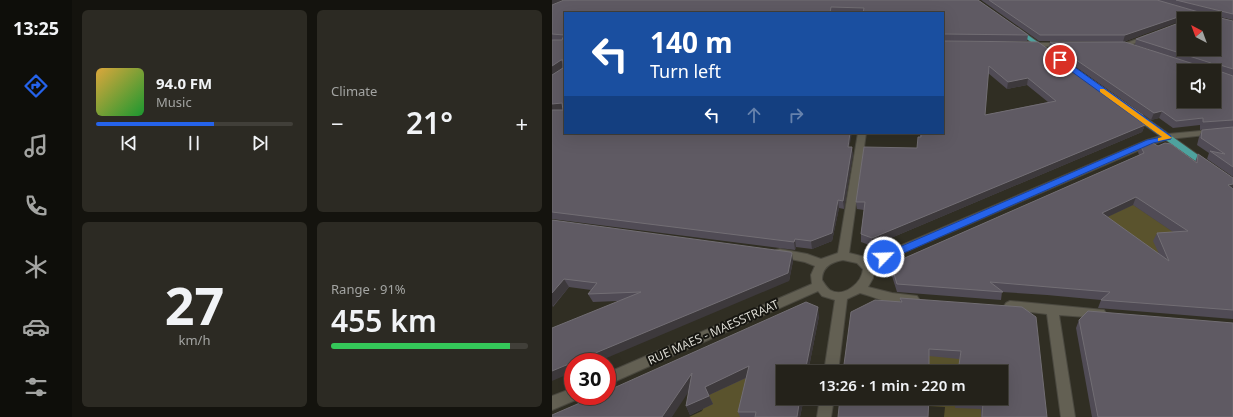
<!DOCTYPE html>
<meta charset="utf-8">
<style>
:root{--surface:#24221a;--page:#2c2a23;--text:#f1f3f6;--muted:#a3a4a2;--line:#413f39;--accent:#2563eb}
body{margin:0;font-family:"Noto Sans",sans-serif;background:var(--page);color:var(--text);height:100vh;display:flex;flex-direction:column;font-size:15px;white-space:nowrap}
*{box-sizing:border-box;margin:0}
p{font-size:13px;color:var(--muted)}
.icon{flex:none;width:22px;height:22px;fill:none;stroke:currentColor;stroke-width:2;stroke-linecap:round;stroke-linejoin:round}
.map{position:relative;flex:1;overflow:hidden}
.panel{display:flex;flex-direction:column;gap:10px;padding:10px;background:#14130e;width:480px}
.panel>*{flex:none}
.banner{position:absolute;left:12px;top:12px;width:380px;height:122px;border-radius:0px;box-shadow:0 4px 16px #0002,0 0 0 1px var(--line);background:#1a4fa0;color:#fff;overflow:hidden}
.needle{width:26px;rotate:319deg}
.fabs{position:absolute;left:625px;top:12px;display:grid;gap:8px}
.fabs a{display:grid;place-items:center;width:44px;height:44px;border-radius:0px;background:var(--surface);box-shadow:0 4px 16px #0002,0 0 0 1px var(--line);font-size:20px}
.speed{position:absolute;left:12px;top:353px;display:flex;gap:8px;font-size:20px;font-weight:700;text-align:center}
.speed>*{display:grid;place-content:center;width:52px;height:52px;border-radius:50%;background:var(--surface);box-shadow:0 4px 16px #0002,0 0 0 1px var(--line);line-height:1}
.speed .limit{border:6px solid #d22;background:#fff;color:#111}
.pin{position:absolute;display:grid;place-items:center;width:34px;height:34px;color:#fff;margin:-17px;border:2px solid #fff;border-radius:50%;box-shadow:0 1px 4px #0007}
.me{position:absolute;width:44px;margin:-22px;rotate:66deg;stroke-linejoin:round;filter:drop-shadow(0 0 3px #0008)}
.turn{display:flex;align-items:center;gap:14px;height:84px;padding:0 20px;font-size:18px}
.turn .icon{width:52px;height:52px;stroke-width:2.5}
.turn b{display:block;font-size:28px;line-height:34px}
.lanes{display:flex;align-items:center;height:38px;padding:0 20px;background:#0003;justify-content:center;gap:20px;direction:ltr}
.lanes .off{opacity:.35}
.big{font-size:30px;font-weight:600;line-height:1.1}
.panel .widget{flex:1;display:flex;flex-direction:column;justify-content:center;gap:6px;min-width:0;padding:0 14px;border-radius:6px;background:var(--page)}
.panel .dial{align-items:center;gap:0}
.dial b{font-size:52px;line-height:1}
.song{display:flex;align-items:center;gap:12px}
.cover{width:48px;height:48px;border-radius:6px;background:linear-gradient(135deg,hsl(40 70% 55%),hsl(130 70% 35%))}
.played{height:4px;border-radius:2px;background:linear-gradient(90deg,var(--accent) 60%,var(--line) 60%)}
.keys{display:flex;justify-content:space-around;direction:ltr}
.heat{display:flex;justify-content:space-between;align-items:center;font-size:22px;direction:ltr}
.charge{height:6px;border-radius:3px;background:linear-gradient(90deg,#34c759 91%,var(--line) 0)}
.panel .tiles{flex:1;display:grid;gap:10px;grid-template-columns:repeat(2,1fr)}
.trip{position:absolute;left:224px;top:365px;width:232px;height:40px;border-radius:0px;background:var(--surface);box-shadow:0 4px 16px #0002,0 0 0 1px var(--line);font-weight:600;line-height:40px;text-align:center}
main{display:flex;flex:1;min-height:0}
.tab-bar{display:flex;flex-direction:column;width:72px;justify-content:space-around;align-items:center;background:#0e0e0a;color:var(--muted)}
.tab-bar .icon{width:28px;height:28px}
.tab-bar .active{color:var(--accent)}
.tab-bar b{font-size:18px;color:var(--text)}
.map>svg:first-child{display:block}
.green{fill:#5a532d}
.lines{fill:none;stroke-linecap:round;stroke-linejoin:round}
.minor-casing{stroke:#4b4940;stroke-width:2}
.major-casing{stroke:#4b4940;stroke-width:2}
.minor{fill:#636053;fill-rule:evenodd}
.major{fill:#4ea29e;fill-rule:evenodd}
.wall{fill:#504b55;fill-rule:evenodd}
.shaded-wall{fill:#3d393c}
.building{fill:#5f5a63;stroke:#726e74;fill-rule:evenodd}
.route{fill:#2563eb;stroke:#184099}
.slow{fill:#f59e0b}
.labels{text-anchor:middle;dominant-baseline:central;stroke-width:4;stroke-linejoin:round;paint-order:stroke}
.near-street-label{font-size:12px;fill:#dcdbd3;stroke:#171611}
</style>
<main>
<nav class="tab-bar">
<b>13:25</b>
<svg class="icon active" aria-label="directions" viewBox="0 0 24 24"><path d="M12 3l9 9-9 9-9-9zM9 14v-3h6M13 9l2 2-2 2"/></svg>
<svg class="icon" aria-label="music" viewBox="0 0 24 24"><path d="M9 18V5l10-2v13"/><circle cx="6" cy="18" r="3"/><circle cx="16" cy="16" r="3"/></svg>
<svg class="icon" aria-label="phone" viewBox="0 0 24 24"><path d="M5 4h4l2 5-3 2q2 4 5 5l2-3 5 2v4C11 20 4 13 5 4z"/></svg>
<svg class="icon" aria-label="climate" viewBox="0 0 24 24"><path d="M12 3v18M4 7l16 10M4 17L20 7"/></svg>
<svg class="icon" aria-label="car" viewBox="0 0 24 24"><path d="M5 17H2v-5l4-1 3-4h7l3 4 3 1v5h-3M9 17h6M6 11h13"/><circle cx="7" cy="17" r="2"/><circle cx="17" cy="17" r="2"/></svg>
<svg class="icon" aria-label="filters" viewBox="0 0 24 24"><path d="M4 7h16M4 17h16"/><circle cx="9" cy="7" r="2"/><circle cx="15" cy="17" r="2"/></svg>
</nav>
<section class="panel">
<div class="tiles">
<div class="widget">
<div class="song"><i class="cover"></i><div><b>94.0 FM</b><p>Music</p></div></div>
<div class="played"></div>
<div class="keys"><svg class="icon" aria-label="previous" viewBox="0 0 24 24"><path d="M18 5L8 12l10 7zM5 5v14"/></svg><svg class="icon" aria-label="pause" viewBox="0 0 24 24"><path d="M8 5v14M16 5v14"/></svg><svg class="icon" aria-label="next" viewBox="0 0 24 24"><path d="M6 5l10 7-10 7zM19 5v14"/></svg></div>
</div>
<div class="widget"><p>Climate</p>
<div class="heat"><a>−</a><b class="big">21°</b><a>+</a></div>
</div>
<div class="widget dial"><b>27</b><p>km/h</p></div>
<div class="widget"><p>Range · 91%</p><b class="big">455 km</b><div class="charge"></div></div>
</div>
</section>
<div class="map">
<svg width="681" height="417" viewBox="0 0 681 417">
<rect width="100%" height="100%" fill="#302e23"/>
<!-- green -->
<g class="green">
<path d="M580 204 681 272 460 243C500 231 543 223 580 204Z"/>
<polygon points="332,345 419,360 447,372 377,372"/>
<polygon points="203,363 190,417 137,417 150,411 157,395"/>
<polygon points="377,398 449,398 452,401 441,417 392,417 393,407 376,406"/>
</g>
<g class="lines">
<defs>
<g id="minor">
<polygon points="596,35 598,36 598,38 572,47 569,45"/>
<polygon points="477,43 511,43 514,45 511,47 475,46 474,45"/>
<path d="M681 128V132L617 139 601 144 321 266V278L316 287 340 293 365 296 367 299 365 302C347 308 325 298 308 293L295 299 286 372H272L283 300 270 296 266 291 55 385V373L260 284 259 275 263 266 253 262 224 256 223 253 224 250 228 249 255 254 269 259 286 253 306 133H314L297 253 313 257 315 260 595 140 616 134ZM291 260 305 263 311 269C310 283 292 298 278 290 275 288 272 283 270 280 270 267 279 262 291 260Z"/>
<polygon points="458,301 552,310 554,313 552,316 548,318 507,315 523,417 509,417 495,314 454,309 452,306 454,303"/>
<polygon points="21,388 21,396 27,396 26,399 0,410 0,396"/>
<polygon points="268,398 282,398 279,417 265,417"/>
</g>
<g id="major">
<polygon points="462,28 466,28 497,50 492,51 462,30"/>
<polygon points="577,110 583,110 660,165 655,168 652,167 577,114"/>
</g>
</defs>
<!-- minor casing -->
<use href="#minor" class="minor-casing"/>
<!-- major casing -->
<use href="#major" class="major-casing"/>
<!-- minor -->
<use href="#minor" class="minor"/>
<!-- major -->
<use href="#major" class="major"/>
</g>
<!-- wall -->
<g class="wall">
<polygon points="426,0 476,35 475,41 391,41 391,13 13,13 13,133 298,147 301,154 292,209 287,208 280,241 260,249 244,247 243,250 0,219 0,40 5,40 0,40 0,5"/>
<polygon points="429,0 681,0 681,20 664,16 681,21 681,177 655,159 657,153 645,145 647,137 650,130 667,128 648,130 648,125 621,128 607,118 599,120 497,48 498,42 599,50 583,45 584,39 662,19 632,19 571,42 487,41"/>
<path d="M391 41 590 123 593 125 590 132 320 246 309 242V234L312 210 305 209 304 202 365 148 368 137V133H391ZM436 73 455 89 475 85 496 102 433 115Z"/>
<path d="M588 145 606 146 643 162 646 154 681 178V319L546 308 549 300 495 295 450 292 449 300 345 292 339 273V264L587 155 586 152ZM581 205 621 232 605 233 601 241 607 254 555 217Z"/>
<polygon points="0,220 241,261 237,281 66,301 41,302 36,294 39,290 17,287 1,307"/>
<polygon points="348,298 495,417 429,417 429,409 403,408 404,398 449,398 407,359 377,356 348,302"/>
<polygon points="267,316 256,372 231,372 231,398 252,398 248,417 188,417 186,412 194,378 157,395 161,404 138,415 134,406 137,391 0,417"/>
<polygon points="527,320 681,417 540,417 524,328"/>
</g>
<!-- shaded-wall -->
<g class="shaded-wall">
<polygon points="0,0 11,0 0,5"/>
<polygon points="635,14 633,19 632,19 632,20 571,42 573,35"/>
<polygon points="9,60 12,67 0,75 0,66"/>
<polygon points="476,78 475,85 455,89 456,82"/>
<polygon points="10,103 13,110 0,112 0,104"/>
<polygon points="610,111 607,118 599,120 602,113"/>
<polygon points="593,125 590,132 320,246 320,238"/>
<polygon points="298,133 300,133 296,154 296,147"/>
<polygon points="300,147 301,154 292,209 291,201"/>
<polygon points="681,184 681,191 676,185"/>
<polygon points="584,197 581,205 547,221 550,213"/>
<polygon points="286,200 287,208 280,241 260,249 259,241"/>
<polygon points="243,239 244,247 243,250 242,242"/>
<polygon points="240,253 241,261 237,281 45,362 21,362"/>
<polygon points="12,279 17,287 0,307 0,293"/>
<polygon points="266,307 267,316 256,372 253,372"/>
<polygon points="21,362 21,372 0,381 0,371"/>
<polygon points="197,366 200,375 157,395 153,387"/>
<polygon points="140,373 143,382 120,417 110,417"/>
<polygon points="157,396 161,404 138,415 134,406"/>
<polygon points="248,398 252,398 248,417 245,417"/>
</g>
<!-- building -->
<g class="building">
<polygon points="12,0 426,0 476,35 391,34 391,37 391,13 311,13 312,8 279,7 278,13 13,13 13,133 298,133 296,147 300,147 291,201 286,200 280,233 259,241 243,239 242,242 0,212 0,110 11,110 10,103 0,104 0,75 11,68 11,60 9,60 0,66 0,40 10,40 12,35 0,34 0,5"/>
<path d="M437 0H605L657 15H663L664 17 681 21V69L665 64 663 65 664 70 681 76V120L651 122V118L624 121 610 111 602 113 498 42H573L648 66 660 65 659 63 584 39 632 21V49H662V19H635V14L573 35H488ZM632 71H662V101H632Z"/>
<polygon points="624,0 681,0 681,14"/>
<path d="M391 41 486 42 591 115 590 123 593 125 320 238 309 234 313 202H304L312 147 365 148 366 137H369V133H391ZM437 66 456 82 476 78 504 101 433 115Z"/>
<polygon points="681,127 681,167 658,151 673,154 649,138 650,130"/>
<path d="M597 141 606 146 613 143 619 144 645 163 646 154 681 178V184L676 185 681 189V310L549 300 558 292 497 287 438 282 451 292 345 284 339 264 592 153 588 145ZM584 197 636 231 605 233 617 261 550 213Z"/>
<polygon points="0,220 238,252 240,253 236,273 0,371 0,328 89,292 36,294 45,283 12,279 0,293"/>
<polygon points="348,298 470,307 484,317 495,417 430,417 431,402 404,400 404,398 449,398 449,372 406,372 409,351 377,349 377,372 291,372 299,312 323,300 350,302"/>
<polygon points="254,302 266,307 253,372 231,372 231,398 248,398 245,417 203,417 204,412 186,412 197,366 153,387 157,396 134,406 140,373 110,417 0,417 0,415 44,396 55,396 55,391"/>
<polygon points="536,311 681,323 681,417 546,417 527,320"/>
<polygon points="288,398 377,398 376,417 286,417"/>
</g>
<!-- route -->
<polygon class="route" points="505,58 510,58 619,136 619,139 601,143 336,260 329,260 327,257 329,255 595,140 610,137 505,61"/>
<!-- slow -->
<polygon class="slow" points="548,89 552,89 620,138 606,141 606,138 610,137 548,92"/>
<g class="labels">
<!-- near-street labels -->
<g class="near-street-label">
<text transform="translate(161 332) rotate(-24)">RUE MAES - MAESSTRAAT</text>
</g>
</g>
</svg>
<div class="fabs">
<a><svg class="needle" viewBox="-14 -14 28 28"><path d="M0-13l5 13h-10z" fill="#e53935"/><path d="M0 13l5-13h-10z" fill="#a3a4a2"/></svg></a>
<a><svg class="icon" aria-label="sound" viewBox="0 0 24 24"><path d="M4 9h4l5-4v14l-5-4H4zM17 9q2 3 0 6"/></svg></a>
</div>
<div class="speed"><div class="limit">30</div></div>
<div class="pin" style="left:508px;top:60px;background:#d93025"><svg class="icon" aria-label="arrive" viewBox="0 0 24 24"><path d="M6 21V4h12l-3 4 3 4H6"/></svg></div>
<svg class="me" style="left:332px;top:257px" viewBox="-20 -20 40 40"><circle r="17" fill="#2563eb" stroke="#fff" stroke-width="3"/><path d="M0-11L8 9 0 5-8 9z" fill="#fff"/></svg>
<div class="trip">13:26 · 1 min · 220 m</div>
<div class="banner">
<div class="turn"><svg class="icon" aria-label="left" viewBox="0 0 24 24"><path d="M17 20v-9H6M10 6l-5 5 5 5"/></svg><div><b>140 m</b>Turn left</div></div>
<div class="lanes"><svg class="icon" aria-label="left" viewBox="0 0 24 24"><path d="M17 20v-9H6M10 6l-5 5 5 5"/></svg><svg class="icon off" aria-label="ahead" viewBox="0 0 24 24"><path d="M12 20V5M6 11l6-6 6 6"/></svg><svg class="icon off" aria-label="right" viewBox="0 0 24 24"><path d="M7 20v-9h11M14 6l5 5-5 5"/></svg></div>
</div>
</div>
</main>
